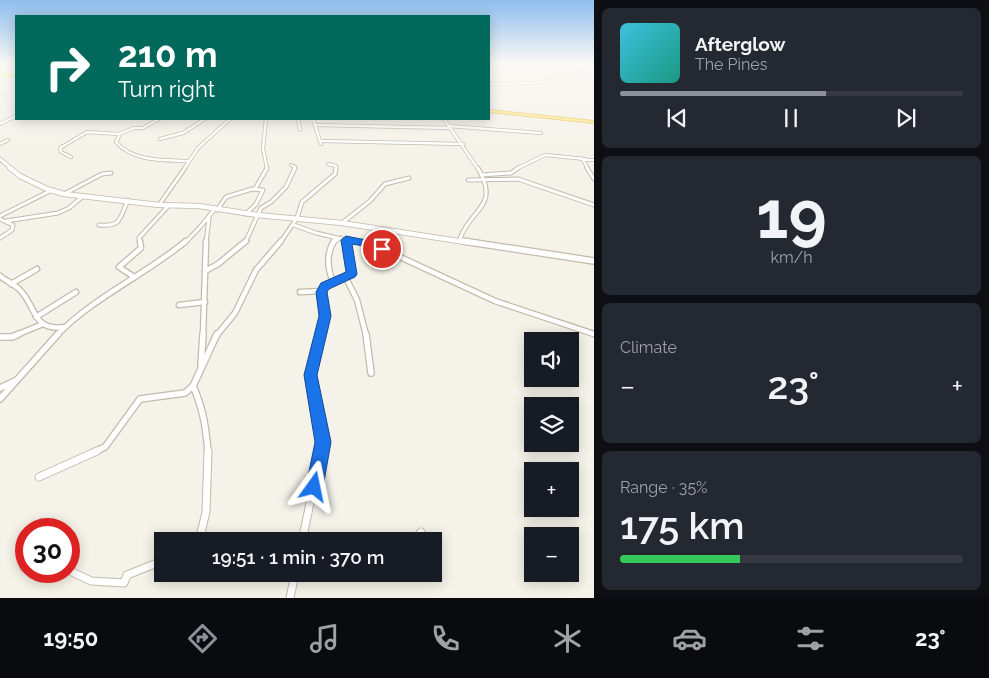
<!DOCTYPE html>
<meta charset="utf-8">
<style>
:root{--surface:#171b24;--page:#242831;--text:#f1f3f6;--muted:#9ea1a6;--line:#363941;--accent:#8c9099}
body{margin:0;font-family:Raleway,sans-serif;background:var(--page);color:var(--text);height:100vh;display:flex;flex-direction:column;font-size:19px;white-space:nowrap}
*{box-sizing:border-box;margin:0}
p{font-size:16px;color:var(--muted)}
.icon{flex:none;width:28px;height:28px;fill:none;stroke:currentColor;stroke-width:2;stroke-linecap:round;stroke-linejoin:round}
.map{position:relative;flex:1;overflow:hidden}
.details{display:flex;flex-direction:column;gap:8px;padding:8px;background:#0d0f14;width:395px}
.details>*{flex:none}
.banner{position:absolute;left:15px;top:15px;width:475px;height:105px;border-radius:0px;box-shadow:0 2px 12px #0003;background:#00695c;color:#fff;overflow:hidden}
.controls{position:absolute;left:524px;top:332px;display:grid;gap:10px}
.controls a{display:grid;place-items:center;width:55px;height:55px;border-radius:0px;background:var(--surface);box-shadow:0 2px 12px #0003;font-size:25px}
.speed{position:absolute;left:15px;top:518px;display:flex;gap:10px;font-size:25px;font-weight:700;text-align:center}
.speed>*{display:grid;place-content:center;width:65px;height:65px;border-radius:50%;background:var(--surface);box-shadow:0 2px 12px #0003;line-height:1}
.speed .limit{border:8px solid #d22;background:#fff;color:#111}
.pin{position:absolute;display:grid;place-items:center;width:42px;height:42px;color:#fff;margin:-21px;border:2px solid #fff;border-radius:50%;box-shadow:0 1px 5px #0007}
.me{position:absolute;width:55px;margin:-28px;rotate:12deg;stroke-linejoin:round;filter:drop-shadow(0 0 4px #0008)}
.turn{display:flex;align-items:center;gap:18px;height:105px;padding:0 20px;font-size:22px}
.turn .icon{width:65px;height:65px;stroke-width:2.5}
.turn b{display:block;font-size:35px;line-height:42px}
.big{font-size:38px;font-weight:600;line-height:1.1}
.details .card{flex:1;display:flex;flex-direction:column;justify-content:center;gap:8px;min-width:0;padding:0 18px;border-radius:8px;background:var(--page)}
.details .dial{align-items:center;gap:0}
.dial b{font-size:65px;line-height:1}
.song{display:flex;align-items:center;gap:15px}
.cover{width:60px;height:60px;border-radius:8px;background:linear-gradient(135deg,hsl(190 70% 55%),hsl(170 70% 35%))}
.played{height:5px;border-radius:2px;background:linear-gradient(90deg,var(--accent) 60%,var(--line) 60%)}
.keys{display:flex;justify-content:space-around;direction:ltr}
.heat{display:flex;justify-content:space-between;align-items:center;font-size:28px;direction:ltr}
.charge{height:8px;border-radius:4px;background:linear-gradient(90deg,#34c759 35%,var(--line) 0)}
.trip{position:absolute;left:154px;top:532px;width:288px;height:50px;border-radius:0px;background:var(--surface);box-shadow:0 2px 12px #0003;font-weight:600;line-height:50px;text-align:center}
.menu{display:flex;height:80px;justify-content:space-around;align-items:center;background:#090b0e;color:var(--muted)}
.menu .icon{width:35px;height:35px}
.menu .active{color:var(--accent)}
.menu b{font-size:22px;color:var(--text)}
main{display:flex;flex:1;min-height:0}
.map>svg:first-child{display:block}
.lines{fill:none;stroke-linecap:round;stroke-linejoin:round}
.minor-far5-casing{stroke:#c2bbab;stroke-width:3}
.minor-far4-casing{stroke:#c2bbab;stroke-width:4}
.minor-far3-casing{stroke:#c2bbab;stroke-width:5}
.minor-far2-casing{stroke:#c2bbab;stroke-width:7}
.minor-far1-casing{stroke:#c2bbab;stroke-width:8}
.minor-casing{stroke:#c2bbab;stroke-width:9}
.tertiary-far2-casing{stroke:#c2bbab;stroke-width:4.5}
.tertiary-far1-casing{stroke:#c2bbab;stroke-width:6}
.tertiary-casing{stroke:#c2bbab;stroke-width:8}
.primary-casing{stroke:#eccb60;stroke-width:2}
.minor-far5{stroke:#fff;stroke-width:2}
.minor-far4{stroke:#fff;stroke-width:2.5}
.minor-far3{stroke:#fff;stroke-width:3}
.minor-far2{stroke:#fff;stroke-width:4.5}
.minor-far1{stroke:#fff;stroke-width:5.5}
.minor{stroke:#fff;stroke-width:7}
.tertiary-far2{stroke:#fff;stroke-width:3}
.tertiary-far1{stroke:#fff;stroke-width:4.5}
.tertiary{stroke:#fff;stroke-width:5.5}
.primary{fill:#ffe898;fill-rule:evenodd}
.route{fill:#1a73e8;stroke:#114b97}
</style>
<main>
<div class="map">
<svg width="594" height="598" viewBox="0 0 594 598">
<rect width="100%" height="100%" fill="#f5f2e9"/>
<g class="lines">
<defs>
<g id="minor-far5">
<polyline points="0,64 3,63"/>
<polyline points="573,78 594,75"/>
<polyline points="580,78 594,83"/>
<path d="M489 84C521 83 556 86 584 69L582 63"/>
<polyline points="0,85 16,81"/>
<polyline points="0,92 5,96 5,99"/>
</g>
<g id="minor-far4">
<polyline points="266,119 263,148 267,169"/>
<polyline points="298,119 300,130"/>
<polyline points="313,119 321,144"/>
<polyline points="444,119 478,169"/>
<polyline points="0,124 16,116"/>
<polyline points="315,125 450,128"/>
<polyline points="449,126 541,133"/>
<path d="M120 134 116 142C133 162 164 160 188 161"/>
<polyline points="160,139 183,133 205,119"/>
<polyline points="321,141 464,144"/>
<polyline points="0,144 8,140"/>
<polyline points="71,157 61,152 60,148 87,132 119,134 134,128 143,128 159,119"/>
<polyline points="328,164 336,166 336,169"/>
<polyline points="291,165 295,167 294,169"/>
<polyline points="184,169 198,148 230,119"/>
<polyline points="516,169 545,155 585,159"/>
<polyline points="588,169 583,160 594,160"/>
</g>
<g id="minor-far3">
<polyline points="587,168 594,179"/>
<polyline points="481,175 511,173 518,168"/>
<polyline points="468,180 518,179 594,205"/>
<polyline points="255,189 267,168"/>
<polyline points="64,194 102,174 111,173"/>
<polyline points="159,205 185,168"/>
<polyline points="217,210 226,197 252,189 263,190 256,204 246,214"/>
<polyline points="0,216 52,190"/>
<polyline points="0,219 13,225 12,230 0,238"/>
<polyline points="6,221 58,213 69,208 83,196"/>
<polyline points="342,223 370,201 385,184 409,178"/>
<path d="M99 225C122 227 119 219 128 200"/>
<polyline points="294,225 316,233 346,240 346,243"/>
<polyline points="346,240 362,243"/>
<path d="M459 241C470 207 501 208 478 168"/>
<polyline points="140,243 139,238 169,205"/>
<polyline points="185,243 201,226 214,210"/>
<polyline points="206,243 209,218"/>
<polyline points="245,243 261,208 271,202 286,187 295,168"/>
<polyline points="280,243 297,218 302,202 335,174 336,168"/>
<polyline points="333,243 340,238"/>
</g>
<g id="minor-far2">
<polyline points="354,241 372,244 495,301 594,334"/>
<polyline points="205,271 218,264 246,241"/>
<path d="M0 276C6 281 14 284 20 290 36 306 33 332 64 327"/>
<polyline points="134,277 119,267 141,248 140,241"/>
<polyline points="346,278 357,300 366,335"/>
<path d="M334 283C327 270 326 254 334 241"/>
<polyline points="11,284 37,269"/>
<polyline points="300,292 322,291"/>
<polyline points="179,305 205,302"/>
<polyline points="36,317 76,292"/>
<polyline points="16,335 43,324"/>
<path d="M57 335C94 297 145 275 186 241"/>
<polyline points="203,335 206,241"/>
<polyline points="217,335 235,313 256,270 281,241"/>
<polyline points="320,335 325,316 322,292 325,286 349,276 352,271 346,241"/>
</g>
<g id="minor-far1">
<polyline points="320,334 310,375 323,442 321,452"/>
<polyline points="366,334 371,373"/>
<polyline points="0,337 12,337 19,334"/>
<polyline points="201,365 203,334"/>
<path d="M193 386C203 408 206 428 208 452"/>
<polyline points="0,388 15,381"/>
<polyline points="0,399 58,334"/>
<polyline points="94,452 105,447 140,399 185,393 193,386 217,334"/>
</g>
<g id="minor">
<polyline points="39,477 97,451"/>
<polyline points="199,541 206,512 208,451"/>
<polyline points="302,541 321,451"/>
<polyline points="413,541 421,532"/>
<polyline points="69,564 70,571 91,581 124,583 127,575 162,561"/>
<polyline points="24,568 26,565"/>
<polyline points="290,598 295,574"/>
</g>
<polyline id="tertiary-far2" points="0,159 12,169"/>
<polyline id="tertiary-far1" points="10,168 20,176 47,189 64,194 159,205 199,206 257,215 342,223 471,243"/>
<polyline id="tertiary" points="463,241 594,261"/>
<g id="primary">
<polygon points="0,73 16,75 16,77 0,75"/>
<polygon points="489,110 594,121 594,123 489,112"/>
</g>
</defs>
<!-- minor-far5 casing -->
<use href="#minor-far5" class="minor-far5-casing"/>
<!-- minor-far4 casing -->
<use href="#minor-far4" class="minor-far4-casing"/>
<!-- minor-far3 casing -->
<use href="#minor-far3" class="minor-far3-casing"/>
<!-- minor-far2 casing -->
<use href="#minor-far2" class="minor-far2-casing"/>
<!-- minor-far1 casing -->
<use href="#minor-far1" class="minor-far1-casing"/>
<!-- minor casing -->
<use href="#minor" class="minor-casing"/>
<!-- tertiary-far2 casing -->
<use href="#tertiary-far2" class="tertiary-far2-casing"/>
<!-- tertiary-far1 casing -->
<use href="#tertiary-far1" class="tertiary-far1-casing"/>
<!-- tertiary casing -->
<use href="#tertiary" class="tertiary-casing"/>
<!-- primary casing -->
<use href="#primary" class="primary-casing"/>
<!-- minor-far5 -->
<use href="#minor-far5" class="minor-far5"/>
<!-- minor-far4 -->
<use href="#minor-far4" class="minor-far4"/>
<!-- minor-far3 -->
<use href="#minor-far3" class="minor-far3"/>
<!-- minor-far2 -->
<use href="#minor-far2" class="minor-far2"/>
<!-- minor-far1 -->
<use href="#minor-far1" class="minor-far1"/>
<!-- minor -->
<use href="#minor" class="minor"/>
<!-- tertiary-far2 -->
<use href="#tertiary-far2" class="tertiary-far2"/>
<!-- tertiary-far1 -->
<use href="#tertiary-far1" class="tertiary-far1"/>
<!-- tertiary -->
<use href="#tertiary" class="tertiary"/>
<!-- primary -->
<use href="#primary" class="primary"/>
</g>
<!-- sky -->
<linearGradient id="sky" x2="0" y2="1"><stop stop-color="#8cbeee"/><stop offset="0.43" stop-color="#faf9f5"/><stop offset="1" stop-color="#faf9f5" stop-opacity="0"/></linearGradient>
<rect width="594" height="147" fill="url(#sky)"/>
<!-- route -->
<polygon class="route" points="346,236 376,242 387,249 382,252 370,247 352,244 357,274 355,277 329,289 327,292 331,316 317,375 331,442 323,487 320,493 314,496 308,493 306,487 315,442 304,375 319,316 316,292 321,283 346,272 341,240"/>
</svg>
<div class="controls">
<a><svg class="icon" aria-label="sound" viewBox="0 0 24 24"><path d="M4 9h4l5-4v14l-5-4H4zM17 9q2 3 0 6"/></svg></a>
<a><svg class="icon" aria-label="layers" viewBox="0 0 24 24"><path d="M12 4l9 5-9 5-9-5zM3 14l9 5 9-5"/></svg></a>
<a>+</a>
<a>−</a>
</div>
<div class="speed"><div class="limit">30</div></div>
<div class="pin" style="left:382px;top:249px;background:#d93025"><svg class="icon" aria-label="arrive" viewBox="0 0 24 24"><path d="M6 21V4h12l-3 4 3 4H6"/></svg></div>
<svg class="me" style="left:314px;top:487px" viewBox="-20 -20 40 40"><path d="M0-17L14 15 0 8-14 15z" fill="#1a73e8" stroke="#fff" stroke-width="4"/></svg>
<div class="trip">19:51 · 1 min · 370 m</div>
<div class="banner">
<div class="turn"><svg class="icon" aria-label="right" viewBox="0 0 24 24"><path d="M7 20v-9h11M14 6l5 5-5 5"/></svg><div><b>210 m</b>Turn right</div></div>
</div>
</div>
<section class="details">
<div class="card">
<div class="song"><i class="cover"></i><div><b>Afterglow</b><p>The Pines</p></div></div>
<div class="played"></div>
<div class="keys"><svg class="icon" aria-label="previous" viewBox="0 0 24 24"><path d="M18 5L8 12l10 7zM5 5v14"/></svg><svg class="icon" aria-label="pause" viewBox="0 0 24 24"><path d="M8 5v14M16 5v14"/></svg><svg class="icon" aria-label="next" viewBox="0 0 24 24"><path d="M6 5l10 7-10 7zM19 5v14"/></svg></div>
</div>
<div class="card dial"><b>19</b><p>km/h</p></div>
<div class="card"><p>Climate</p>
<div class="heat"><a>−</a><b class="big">23°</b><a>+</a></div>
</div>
<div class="card"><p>Range · 35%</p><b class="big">175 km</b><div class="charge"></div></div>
</section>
</main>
<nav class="menu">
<b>19:50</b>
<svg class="icon active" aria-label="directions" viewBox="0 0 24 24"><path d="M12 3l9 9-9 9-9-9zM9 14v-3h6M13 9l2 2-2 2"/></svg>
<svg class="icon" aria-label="music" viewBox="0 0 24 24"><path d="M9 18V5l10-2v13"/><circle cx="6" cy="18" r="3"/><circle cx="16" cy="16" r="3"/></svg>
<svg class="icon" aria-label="phone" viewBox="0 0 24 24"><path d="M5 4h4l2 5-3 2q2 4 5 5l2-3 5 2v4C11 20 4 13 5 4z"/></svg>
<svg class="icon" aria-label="climate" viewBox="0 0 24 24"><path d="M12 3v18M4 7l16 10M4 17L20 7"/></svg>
<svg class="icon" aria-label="car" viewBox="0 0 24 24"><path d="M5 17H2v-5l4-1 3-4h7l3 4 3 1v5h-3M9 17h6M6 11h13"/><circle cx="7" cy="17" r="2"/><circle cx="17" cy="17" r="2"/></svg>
<svg class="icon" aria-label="filters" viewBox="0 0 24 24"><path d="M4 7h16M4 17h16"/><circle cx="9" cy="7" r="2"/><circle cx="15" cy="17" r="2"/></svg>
<b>23°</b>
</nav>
